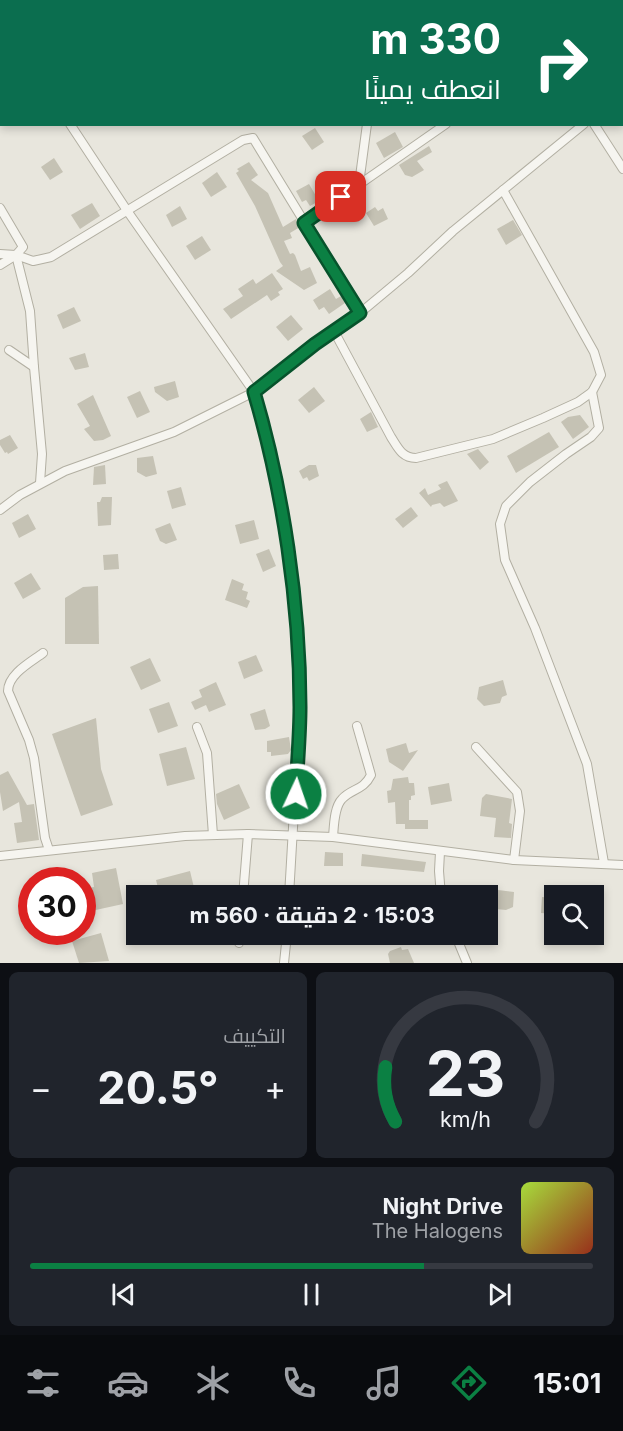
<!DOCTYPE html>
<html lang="ar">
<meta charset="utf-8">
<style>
:root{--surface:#171b24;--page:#20242c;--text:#f1f3f6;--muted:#9ea1a6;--line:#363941;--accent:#0b8043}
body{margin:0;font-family:Inter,Cairo,sans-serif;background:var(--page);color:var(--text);direction:rtl;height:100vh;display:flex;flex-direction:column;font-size:22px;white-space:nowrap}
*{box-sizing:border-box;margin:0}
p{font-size:20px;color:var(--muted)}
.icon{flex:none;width:33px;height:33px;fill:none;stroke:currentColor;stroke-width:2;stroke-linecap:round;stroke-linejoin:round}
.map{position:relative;height:963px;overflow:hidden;direction:ltr}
.drawer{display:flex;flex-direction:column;gap:9px;padding:9px;background:#0d0f14;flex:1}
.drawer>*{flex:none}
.hud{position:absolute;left:0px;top:0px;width:624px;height:126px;box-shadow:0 3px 9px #0003;direction:rtl;background:#0b6e4f;color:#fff;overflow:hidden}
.controls{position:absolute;left:544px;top:885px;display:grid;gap:12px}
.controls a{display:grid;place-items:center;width:60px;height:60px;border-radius:0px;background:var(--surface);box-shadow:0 3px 9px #0003;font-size:30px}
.speed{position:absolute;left:18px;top:867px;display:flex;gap:12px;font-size:30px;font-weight:700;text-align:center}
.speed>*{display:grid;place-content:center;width:78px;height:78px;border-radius:50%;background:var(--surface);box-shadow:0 3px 9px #0003;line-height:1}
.speed .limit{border:9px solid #d22;background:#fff;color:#111}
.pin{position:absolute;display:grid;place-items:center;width:51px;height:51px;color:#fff;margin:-26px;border-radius:12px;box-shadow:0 3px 9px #0006}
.me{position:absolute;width:66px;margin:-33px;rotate:3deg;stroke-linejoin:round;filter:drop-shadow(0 0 4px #0008)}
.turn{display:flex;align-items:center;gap:21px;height:126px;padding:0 24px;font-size:27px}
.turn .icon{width:78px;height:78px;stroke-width:2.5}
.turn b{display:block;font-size:42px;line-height:51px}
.big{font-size:45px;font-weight:700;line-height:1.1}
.drawer .card{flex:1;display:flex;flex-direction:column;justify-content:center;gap:9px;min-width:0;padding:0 21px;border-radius:9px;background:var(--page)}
.drawer .dial{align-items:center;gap:0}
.dial svg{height:156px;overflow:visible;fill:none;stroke:var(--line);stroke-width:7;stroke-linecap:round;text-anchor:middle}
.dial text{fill:var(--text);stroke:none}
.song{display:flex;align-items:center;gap:18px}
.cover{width:72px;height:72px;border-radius:9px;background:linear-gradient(135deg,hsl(80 70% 55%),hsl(10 70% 35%))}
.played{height:6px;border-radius:3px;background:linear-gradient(90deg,var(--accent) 70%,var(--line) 70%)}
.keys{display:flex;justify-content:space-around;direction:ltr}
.heat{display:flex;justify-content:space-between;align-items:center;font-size:33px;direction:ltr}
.drawer .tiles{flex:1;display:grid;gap:9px;grid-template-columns:1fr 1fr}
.card:last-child{grid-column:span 2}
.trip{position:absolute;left:126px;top:885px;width:372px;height:60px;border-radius:0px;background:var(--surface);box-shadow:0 3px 9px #0003;font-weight:700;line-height:60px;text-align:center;direction:rtl}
.tab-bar{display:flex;height:96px;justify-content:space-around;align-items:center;background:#090b0e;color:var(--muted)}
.tab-bar .icon{width:42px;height:42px}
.tab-bar .current{color:var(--accent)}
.tab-bar b{font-size:27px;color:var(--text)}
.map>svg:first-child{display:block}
.building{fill:#c5c2b4}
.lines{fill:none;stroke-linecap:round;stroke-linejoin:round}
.street-casing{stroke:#b2afa2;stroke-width:10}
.street{stroke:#f6f5f0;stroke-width:8}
.route-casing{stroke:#07532c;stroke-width:15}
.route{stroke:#0b8043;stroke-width:10}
</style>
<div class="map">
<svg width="623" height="963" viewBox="0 0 623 963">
<rect width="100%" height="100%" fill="#e8e6dd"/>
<!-- building -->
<g class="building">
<polygon points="315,128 324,142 312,150 302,136"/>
<polygon points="395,132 403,147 384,158 376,143"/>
<polygon points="429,146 432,152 417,161 424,170 412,177 405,175 399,165"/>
<polygon points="54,158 63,172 50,180 41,167"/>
<polygon points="249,162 258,175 251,180 268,193 283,227 296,219 300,227 290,233 292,238 284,241 290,254 293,253 295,255 301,271 310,267 317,283 304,290 276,271 283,266 280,262 255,206 236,173 239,171 237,169"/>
<polygon points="217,172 227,187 211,197 202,183"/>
<polygon points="309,184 319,201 310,206 306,200 302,202 296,191"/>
<polygon points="92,203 100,216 80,229 71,215"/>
<polygon points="180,206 187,219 172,227 166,215"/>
<polygon points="375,207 378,211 383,208 388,219 374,226 366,213"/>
<polygon points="513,220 522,235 506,245 497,229"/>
<polygon points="202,236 211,250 195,260 186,246"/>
<polygon points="272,273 283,289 278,292 280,295 271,301 267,295 231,319 228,315 223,309 243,296 238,289 253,279 256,284"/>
<polygon points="330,289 336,299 341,296 345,303 329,314 324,307 319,310 313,300"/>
<polygon points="74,307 81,321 63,329 57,315"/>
<polygon points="291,315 303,329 288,341 276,327"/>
<polygon points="85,353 89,367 75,370 69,358"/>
<polygon points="175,381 179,397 167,401 155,392 154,387"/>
<polygon points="314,387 325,401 309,413 298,400"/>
<polygon points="140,391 150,412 137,418 127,397"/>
<polygon points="93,395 111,436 103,440 94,441 84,429 90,426 77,404"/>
<polygon points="371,412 378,427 367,432 360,419"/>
<polygon points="580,415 589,427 573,439 561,422 568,417"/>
<polygon points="549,432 559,447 516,473 507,456"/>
<polygon points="10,435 18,448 8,454 7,452 5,453 0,445 0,440"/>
<polygon points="478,449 489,462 480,470 467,454"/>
<polygon points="153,456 157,474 146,477 137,472 137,458"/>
<polygon points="105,465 106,484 93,485 94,467"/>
<polygon points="309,465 316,465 319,476 309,481 307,477 303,479 299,471"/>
<polygon points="447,481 458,501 444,507 440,503 432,505 431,507 419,493 425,488 428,495 441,489 438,485"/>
<polygon points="181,487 186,505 172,509 167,491"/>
<polygon points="102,497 112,497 111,525 98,526 97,502 100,502"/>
<polygon points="411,507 418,516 403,528 395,519"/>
<polygon points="28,514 36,529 19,538 12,523"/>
<polygon points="254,520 259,539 240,544 235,525"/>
<polygon points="170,523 177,540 166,544 160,541 155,529"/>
<polygon points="269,549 276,566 263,572 256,554"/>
<polygon points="118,554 119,569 104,570 103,555"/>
<polygon points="31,573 41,589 23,599 14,583"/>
<polygon points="232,579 244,584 242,590 248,592 246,599 250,601 247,608 225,600"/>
<polygon points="98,586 99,644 65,644 65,598 83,587"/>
<polygon points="256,655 263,671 244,679 238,662"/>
<polygon points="150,658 161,681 141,690 130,667"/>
<polygon points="503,680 507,695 502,697 500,703 484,706 477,699 479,687"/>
<polygon points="216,682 226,705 209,712 206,705 195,710 191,702 202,697 199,690"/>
<polygon points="169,702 178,726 158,733 149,709"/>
<polygon points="265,709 270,726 265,729 255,730 250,714"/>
<polygon points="96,718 101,769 113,805 81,816 52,734"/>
<polygon points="289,737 291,750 288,754 271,756 271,752 267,752 267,741"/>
<polygon points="406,743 409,753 418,750 403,771 389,762 386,749"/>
<polygon points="186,747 195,779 167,786 159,754"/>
<polygon points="8,771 27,805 34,804 39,840 17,843 14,823 22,822 19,802 3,811 0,792 0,775"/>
<polygon points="408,777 409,783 414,783 415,795 411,796 411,800 409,800 409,820 428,820 428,829 405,829 405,824 396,824 395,802 388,803 387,791 391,790 393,779"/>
<polygon points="449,783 452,801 431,805 428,787"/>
<polygon points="239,784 250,808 224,820 217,804 216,794"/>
<polygon points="486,794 512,799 509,823 512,824 511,838 494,837 496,818 480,816 482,798"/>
<polygon points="325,852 343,853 343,866 324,866"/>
<polygon points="362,854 426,862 424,872 361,866"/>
<polygon points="116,868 123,904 82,913 82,889 94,887 92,873"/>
<polygon points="190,871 196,896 160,896 156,880"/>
<polygon points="498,890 514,892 513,907 506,910 496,909 495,906 492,906 492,892 498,893"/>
<polygon points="542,897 555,898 555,914 541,913"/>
<polygon points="101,933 109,961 79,963 72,941"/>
<polygon points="401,947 402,950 408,949 414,963 390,963 388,954 390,951"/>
</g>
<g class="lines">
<defs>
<g id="street">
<polyline points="382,2 382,0"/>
<polyline points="0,20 2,23"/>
<polyline points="622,99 623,98"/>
<polyline points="70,124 128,212 254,392 265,429 274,467 290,563 297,651 300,708 289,896"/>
<polyline points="594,124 623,169"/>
<polyline points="359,184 367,124"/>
<polyline points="0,208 23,247 16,255 0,265"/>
<polyline points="304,223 446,124"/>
<polyline points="0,254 16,255 30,311 34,367"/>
<polyline points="16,255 33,261 51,257 243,140 253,138 360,313"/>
<path d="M334 331 391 437C398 448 402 458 416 458L493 439 543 418 578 402 592 392 601 375 594 352 503 190"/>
<polyline points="9,350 34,367 42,454 40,483"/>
<polyline points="592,392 599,428 591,437 566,454 530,482 506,506 500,524 505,560 535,628 587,764 604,863"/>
<polyline points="0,510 20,495 65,471 174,432 254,392 315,344 360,313 408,273 453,231 584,124"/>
<path d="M43 653C31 662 8 674 8 691L29 740 34 758 45 838 49 850"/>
<polyline points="197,727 207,753 213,835"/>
<polyline points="476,747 517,792 520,811 514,860"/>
<path d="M333 837C334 826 334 807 342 799 352 788 363 791 371 775L357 726"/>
<polyline points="440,852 439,871 441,896"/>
<polyline points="0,856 185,836 248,834 333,837 514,860 623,865"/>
<polyline points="243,896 248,834"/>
<polyline points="455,934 467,963"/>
<polyline points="239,943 240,934"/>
<polyline points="284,963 287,934"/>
</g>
</defs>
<!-- street casing -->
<use href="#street" class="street-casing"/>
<!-- street -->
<use href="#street" class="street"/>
</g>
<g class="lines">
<defs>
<path id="route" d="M296 794C297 765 300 736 300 707 300 604 283 490 254 392L315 344 360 313 304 223 341 197"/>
</defs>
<!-- route casing -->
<use href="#route" class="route-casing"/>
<!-- route -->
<use href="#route" class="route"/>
</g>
</svg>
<div class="controls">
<a><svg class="icon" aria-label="search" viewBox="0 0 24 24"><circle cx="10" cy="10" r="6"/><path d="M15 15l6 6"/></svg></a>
</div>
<div class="speed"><div class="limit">30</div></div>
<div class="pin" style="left:341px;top:197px;background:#d93025"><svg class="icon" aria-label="arrive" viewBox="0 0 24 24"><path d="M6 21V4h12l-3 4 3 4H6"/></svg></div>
<svg class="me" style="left:296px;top:794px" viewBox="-20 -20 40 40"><circle r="17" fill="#0b8043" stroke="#fff" stroke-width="3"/><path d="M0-11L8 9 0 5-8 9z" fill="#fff"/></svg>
<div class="trip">15:03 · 2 دقيقة · 560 m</div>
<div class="hud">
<div class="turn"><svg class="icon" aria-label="right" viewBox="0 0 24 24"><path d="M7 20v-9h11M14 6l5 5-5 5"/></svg><div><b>330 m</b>انعطف يمينًا</div></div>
</div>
</div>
<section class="drawer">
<div class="tiles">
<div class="card dial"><svg viewBox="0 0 100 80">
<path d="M14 69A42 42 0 1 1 86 69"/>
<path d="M14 69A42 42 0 0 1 9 41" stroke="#0b8043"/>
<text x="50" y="56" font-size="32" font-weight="700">23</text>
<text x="50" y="72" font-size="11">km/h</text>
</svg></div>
<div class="card"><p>التكييف</p>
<div class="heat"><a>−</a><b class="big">20.5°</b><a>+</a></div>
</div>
<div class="card">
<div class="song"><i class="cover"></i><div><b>Night Drive</b><p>The Halogens</p></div></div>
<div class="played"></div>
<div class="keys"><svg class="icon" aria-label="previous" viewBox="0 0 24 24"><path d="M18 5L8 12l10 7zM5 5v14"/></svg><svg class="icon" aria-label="pause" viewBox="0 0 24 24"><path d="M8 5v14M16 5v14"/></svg><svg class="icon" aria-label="next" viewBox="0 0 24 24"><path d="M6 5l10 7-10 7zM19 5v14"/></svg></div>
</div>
</div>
</section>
<nav class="tab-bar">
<b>15:01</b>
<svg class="icon current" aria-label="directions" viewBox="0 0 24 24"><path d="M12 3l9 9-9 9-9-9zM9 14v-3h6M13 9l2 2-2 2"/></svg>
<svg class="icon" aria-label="music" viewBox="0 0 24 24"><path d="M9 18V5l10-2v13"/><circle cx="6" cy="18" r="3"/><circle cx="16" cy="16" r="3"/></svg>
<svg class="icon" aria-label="phone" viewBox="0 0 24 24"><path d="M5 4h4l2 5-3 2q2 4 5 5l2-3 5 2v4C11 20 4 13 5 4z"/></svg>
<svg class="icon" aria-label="climate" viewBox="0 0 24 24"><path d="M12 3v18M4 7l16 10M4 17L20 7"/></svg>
<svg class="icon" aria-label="car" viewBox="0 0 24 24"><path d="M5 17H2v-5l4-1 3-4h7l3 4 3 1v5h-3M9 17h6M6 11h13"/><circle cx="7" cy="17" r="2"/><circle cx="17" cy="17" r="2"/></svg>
<svg class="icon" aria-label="filters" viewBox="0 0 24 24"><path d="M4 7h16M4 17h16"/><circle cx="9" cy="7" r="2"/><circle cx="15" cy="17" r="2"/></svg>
</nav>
